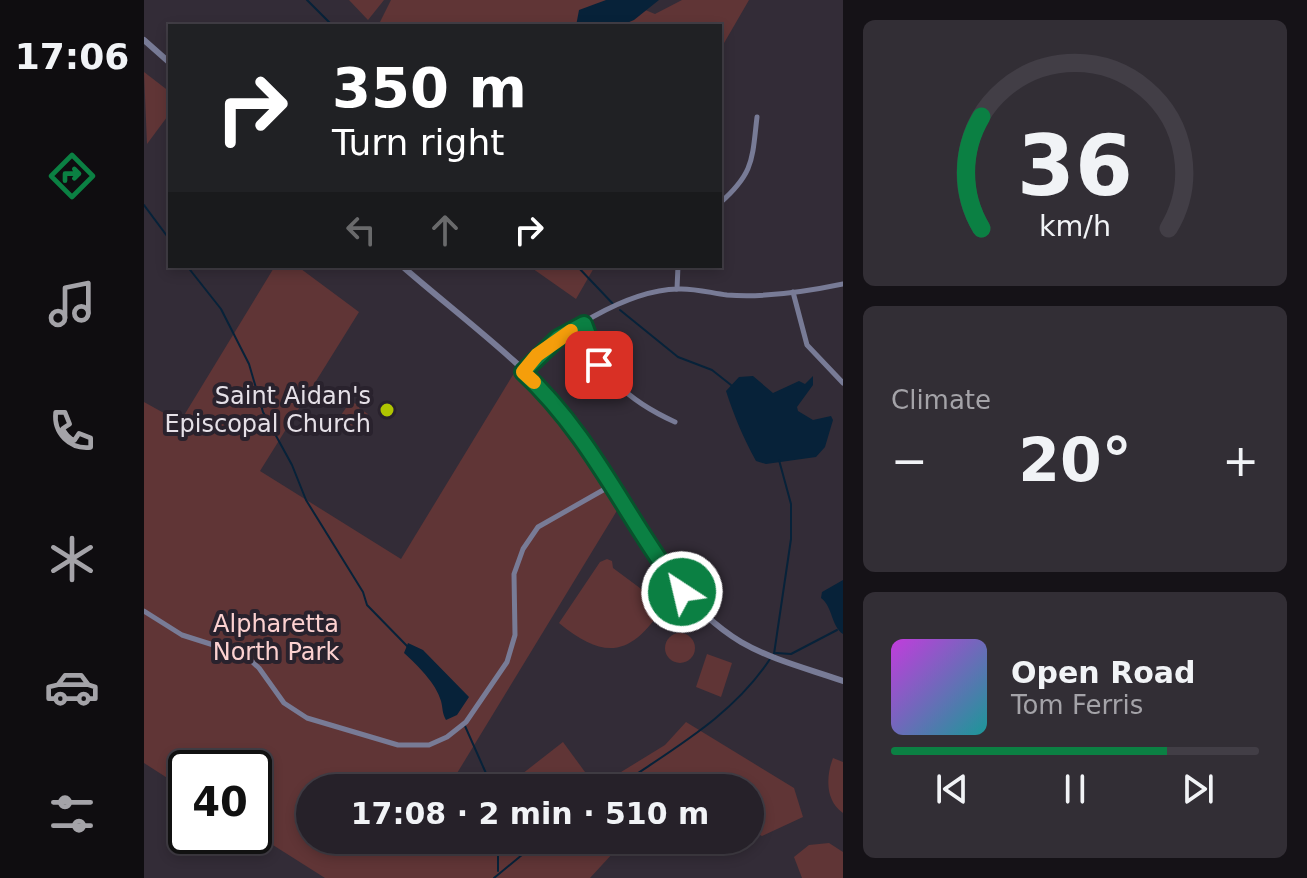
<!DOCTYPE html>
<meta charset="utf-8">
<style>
:root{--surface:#262129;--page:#322e35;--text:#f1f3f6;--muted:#a4a3a8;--line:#423e46;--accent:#0b8043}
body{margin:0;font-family:"DejaVu Sans",sans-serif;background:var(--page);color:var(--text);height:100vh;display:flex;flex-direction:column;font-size:30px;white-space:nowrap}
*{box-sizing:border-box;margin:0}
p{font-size:26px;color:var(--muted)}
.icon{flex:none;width:44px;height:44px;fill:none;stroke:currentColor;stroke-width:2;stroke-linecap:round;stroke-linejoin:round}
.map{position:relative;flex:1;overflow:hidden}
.details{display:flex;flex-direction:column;gap:20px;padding:20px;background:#151217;width:464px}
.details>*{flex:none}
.top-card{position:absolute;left:24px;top:24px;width:554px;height:244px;border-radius:0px;box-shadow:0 4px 12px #0003,0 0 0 2px var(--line);background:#202124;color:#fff;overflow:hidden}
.speed{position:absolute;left:24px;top:750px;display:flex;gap:16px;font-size:40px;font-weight:700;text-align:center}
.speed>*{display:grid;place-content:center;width:104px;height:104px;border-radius:50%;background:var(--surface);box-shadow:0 4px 12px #0003,0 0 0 2px var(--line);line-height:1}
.speed .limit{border:4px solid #111;border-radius:12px;background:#fff;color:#111}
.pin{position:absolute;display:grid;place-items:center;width:68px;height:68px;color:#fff;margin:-34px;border-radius:16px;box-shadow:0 4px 12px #0006}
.me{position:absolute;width:88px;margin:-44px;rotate:325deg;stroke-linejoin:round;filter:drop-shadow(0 0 6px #0008)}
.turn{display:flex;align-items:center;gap:28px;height:168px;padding:0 32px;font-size:36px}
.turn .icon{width:104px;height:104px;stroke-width:2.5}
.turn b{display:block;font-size:56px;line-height:68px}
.lanes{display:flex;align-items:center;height:76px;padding:0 32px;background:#0003;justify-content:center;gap:40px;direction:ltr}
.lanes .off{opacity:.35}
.big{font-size:60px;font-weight:600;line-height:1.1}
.details .tile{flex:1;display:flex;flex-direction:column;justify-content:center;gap:12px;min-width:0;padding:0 28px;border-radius:12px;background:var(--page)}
.details .dial{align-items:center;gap:0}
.dial svg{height:208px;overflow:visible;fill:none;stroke:var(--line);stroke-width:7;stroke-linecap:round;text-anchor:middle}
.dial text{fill:var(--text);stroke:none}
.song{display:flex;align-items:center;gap:24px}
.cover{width:96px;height:96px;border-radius:12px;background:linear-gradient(135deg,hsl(290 70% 55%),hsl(180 70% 35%))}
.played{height:8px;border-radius:4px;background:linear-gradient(90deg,var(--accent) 75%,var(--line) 75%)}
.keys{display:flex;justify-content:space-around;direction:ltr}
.heat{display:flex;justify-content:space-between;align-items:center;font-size:44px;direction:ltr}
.trip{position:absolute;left:152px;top:774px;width:468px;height:80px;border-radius:40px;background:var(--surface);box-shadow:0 4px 12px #0003,0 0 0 2px var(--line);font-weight:600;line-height:80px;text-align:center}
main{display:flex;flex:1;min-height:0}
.tab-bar{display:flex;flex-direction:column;width:144px;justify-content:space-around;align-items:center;background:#0f0d10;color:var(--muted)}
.tab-bar .icon{width:56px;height:56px}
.tab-bar .current{color:var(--accent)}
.tab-bar b{font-size:36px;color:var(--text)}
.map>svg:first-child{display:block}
.green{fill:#603536}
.water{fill:#072239}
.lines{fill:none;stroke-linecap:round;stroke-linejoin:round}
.stream{stroke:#072239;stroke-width:2}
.minor{stroke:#787b96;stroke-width:5}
.tertiary{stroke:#787b96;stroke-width:6}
.route-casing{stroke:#07532c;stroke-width:20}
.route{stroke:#0b8043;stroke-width:14}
.slow{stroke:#f59e0b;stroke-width:14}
.poi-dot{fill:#b0c501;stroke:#29222d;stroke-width:3}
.labels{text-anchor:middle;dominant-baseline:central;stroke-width:8;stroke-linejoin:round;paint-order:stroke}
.poi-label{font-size:24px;fill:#e5e0e7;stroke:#29222d;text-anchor:end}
.park-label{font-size:24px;fill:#fcd1d0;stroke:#29222d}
</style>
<main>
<nav class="tab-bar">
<b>17:06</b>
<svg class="icon current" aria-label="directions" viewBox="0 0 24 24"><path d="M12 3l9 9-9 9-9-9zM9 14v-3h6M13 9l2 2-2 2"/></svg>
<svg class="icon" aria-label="music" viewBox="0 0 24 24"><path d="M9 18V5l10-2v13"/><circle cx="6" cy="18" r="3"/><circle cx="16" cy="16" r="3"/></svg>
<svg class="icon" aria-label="phone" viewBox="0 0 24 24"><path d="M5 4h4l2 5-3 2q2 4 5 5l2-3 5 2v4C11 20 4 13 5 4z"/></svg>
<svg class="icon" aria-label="climate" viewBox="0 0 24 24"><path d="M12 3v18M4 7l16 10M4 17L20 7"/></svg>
<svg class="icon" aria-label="car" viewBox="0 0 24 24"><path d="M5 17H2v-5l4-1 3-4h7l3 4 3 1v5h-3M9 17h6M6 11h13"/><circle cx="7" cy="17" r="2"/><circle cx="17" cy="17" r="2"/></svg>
<svg class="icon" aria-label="filters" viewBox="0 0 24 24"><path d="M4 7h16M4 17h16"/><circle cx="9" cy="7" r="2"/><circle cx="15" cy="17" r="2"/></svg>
</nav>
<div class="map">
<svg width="699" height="878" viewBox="0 0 699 878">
<rect width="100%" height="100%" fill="#332c37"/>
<!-- green -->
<g class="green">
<polygon points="205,0 240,0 224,20"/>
<polygon points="247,0 477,0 511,14 538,0 605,0 576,50 576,26 234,26"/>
<polygon points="0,72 26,92 26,113 3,144"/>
<polygon points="131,266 153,266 215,312 116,471 257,559 375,365 457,465 477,504 304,788 166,788 166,840 325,840 346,852 366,840 481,840 446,878 181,878 110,833 110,768 42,768 42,790 0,763 0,402 36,422"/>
<polygon points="385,266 451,266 432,299"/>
<polygon points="206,402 216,405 215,408 224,414 214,430 195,418"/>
<path d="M463 559 468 561 469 568 520 606C488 655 462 662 415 623L456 562Z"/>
<circle cx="536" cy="648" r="15"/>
<polygon points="563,654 588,663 577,697 552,687"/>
<polygon points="542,722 650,788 659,817 618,836 606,830 606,788 451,788 521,745"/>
<polygon points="419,742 441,772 420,788 360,788"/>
<path d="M689 758 699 762V813C681 801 682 776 689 758Z"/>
<polygon points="685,843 699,852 699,878 658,878 650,857 665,845"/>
</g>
<!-- water -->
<g class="water">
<polygon points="462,0 515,0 490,20 476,26 432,26 435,10"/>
<path d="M609 376 629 393 655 381 661 384 669 376V385L653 407 654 411 669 420 687 416 689 420 681 447 672 457 622 464 612 461C599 437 590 416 582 391L595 377Z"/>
<path d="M699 580V634C687 626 689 607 677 598L678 592Z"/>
<path d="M264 643 279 650 325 697 313 715 302 720C298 713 299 709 297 701 292 683 273 665 260 653Z"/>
</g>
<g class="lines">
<!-- stream -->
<g class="stream">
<polyline points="163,0 189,26"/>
<polyline points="0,205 26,240"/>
<polyline points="43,266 77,309 105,364 119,412 148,465 162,500 219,592 223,605 264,647"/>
<polyline points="433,266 471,306"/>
<polyline points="476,310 534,357 568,370 587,385"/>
<polyline points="632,653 647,654 693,630"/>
<polyline points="630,654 647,539 647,504 635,460"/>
<polyline points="321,726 345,780 336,788"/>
<path d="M472 788C528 749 588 717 626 659"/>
<polyline points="354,871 354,840"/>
<polyline points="350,878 396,840"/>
</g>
<!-- minor -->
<g class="minor">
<path d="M576 203C610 173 608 160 613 117"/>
<polyline points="533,289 534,266"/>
<polyline points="649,292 663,345 699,383"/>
<path d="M440 324C453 374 485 401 531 422"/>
<path d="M379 371C411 334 483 290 534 289 550 288 567 293 583 295 622 298 661 292 699 284"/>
<polyline points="0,611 38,635 101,655 115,668 140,703 163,718 254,745 285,745 303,737 322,722 363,662 371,635 370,574 379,549 394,527 468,485"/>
</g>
<!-- tertiary -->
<g class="tertiary">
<polyline points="0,40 26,63"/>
<path d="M258 266C308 310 384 366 424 417 482 492 513 591 597 642 628 660 665 669 699 681"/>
</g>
</g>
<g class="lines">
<defs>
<path id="route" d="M455 365 440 324 414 338 379 372C448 436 482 518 538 592"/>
</defs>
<!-- route casing -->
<use href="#route" class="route-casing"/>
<!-- route -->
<use href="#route" class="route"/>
<!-- slow -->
<polyline class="slow" points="390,382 379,372 393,355 427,331"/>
</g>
<!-- markers -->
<circle class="poi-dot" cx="243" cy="410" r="8"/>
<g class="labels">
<!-- poi labels -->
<g class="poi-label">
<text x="227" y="396">Saint Aidan's<tspan x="227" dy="28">Episcopal Church</tspan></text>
</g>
<!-- park labels -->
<g class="park-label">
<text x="132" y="624">Alpharetta<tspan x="132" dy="28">North Park</tspan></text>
</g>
</g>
</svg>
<div class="speed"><div class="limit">40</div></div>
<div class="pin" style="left:455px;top:365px;background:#d93025"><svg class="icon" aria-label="arrive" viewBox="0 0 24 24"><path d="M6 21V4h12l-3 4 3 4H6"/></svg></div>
<svg class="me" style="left:538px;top:592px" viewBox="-20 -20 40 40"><circle r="17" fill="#0b8043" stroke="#fff" stroke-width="3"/><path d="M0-11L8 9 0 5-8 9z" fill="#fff"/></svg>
<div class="trip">17:08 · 2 min · 510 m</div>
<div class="top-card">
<div class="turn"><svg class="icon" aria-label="right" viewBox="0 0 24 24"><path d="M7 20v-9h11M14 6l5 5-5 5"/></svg><div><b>350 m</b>Turn right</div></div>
<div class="lanes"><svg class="icon off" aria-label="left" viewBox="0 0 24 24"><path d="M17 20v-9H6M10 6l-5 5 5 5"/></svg><svg class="icon off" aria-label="ahead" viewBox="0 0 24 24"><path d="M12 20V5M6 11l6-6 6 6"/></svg><svg class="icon" aria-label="right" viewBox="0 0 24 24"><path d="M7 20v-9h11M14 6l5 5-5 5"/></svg></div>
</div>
</div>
<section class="details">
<div class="tile dial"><svg viewBox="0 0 100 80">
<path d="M14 69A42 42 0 1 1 86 69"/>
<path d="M14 69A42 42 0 0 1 14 26" stroke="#0b8043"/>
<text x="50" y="56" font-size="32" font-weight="700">36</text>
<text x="50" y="72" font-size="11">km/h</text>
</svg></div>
<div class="tile"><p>Climate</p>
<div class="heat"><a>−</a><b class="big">20°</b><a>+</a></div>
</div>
<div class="tile">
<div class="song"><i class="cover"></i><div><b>Open Road</b><p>Tom Ferris</p></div></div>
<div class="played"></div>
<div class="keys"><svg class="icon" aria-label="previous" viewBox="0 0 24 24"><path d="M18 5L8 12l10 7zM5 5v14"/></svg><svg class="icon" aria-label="pause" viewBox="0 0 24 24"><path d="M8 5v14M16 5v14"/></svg><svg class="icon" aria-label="next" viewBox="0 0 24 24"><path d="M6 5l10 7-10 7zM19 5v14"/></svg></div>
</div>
</section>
</main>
